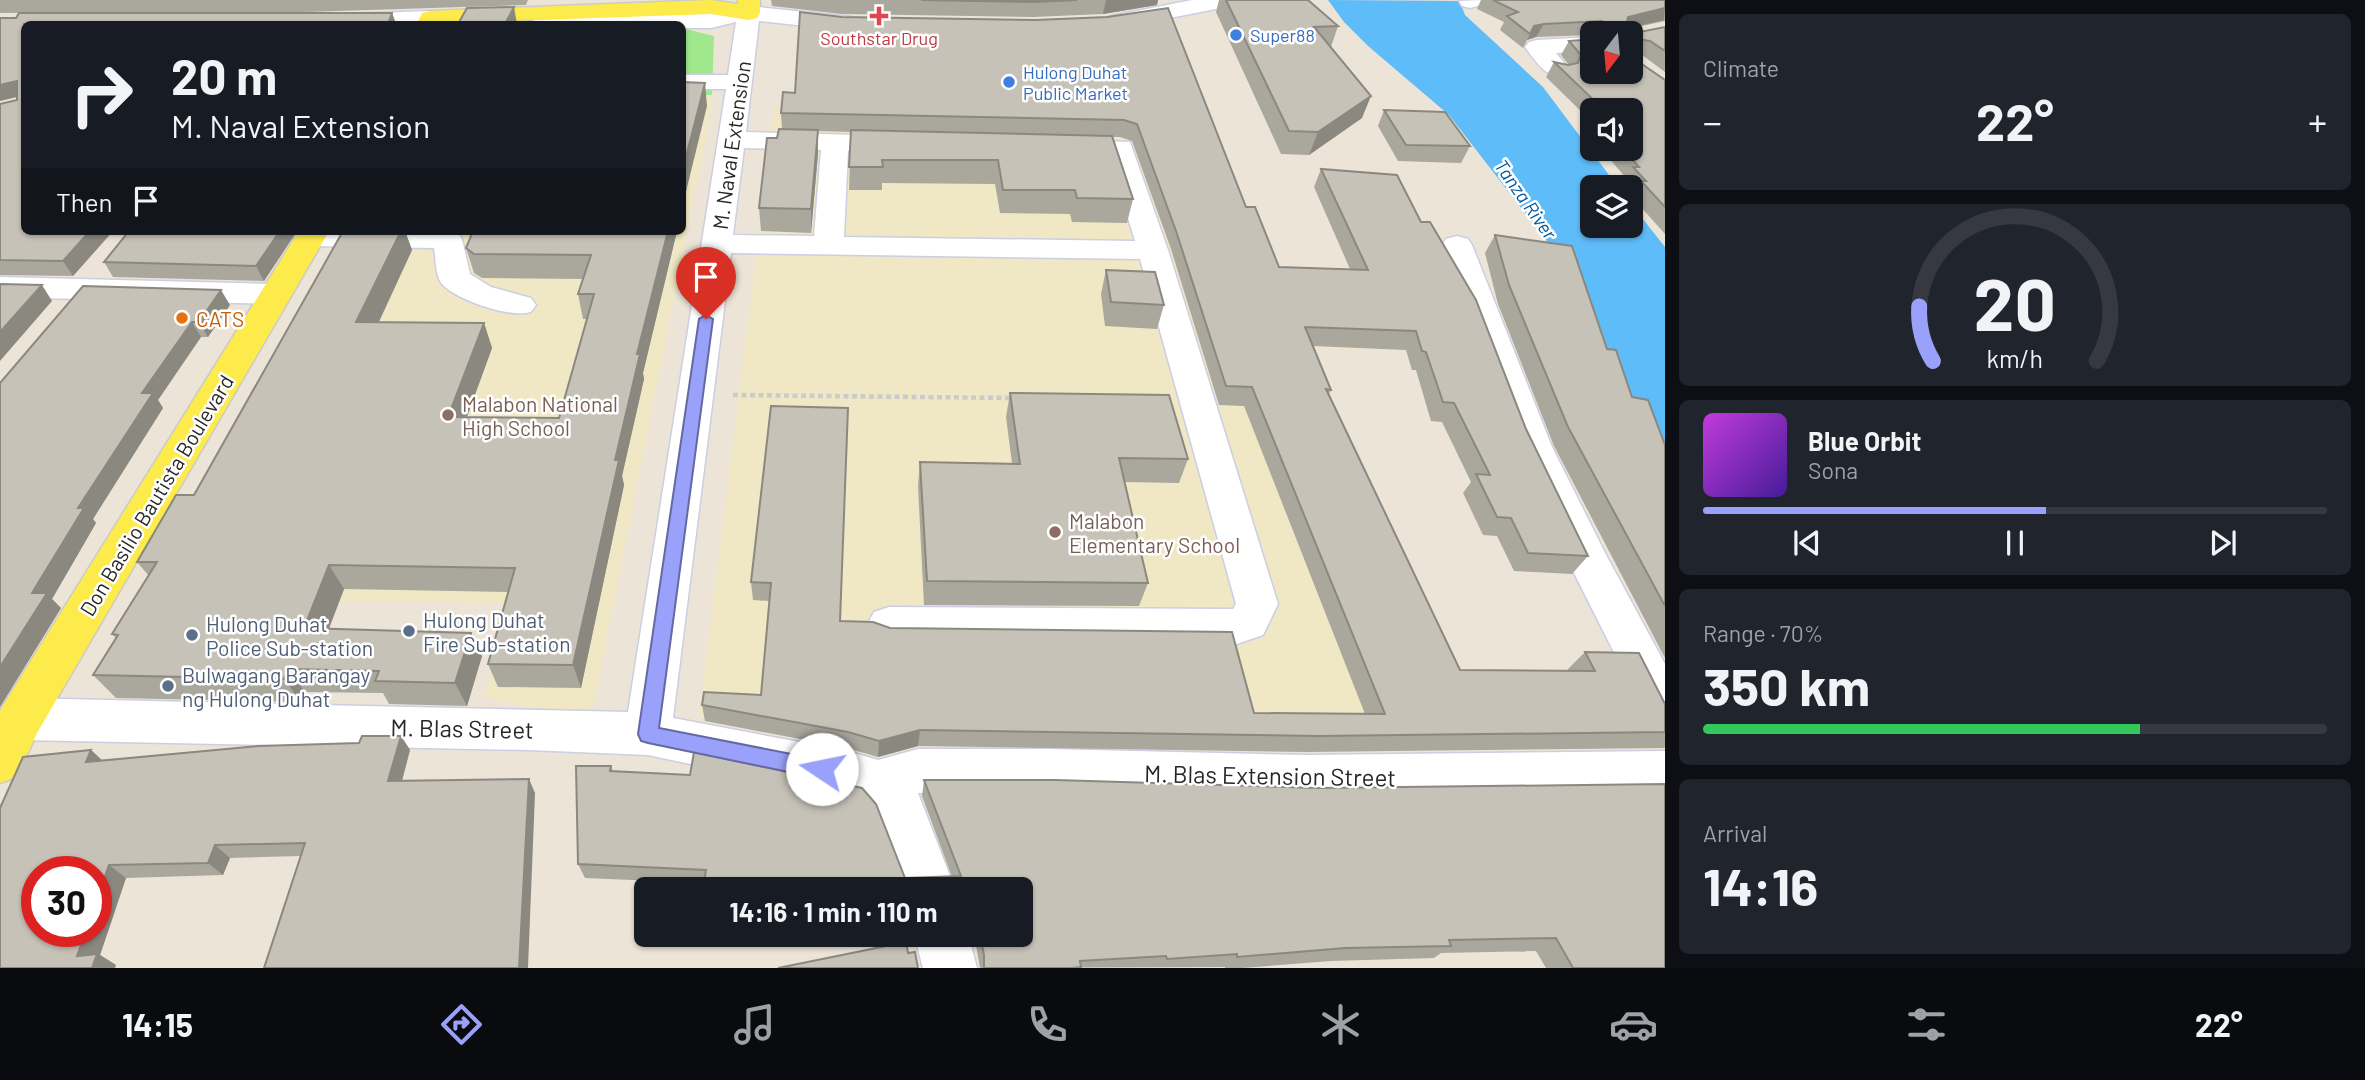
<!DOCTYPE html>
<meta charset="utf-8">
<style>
:root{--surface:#171b24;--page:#20242c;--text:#f1f3f6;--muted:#9ea1a6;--line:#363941;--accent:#9aa1fa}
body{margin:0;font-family:Barlow,sans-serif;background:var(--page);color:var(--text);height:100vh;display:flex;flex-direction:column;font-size:26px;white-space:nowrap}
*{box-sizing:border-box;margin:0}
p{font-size:23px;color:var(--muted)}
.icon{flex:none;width:38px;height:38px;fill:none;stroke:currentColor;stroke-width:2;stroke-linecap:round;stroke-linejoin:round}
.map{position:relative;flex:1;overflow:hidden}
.drawer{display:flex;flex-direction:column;gap:14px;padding:14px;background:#0d0f14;width:700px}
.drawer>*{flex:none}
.hud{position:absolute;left:21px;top:21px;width:665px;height:214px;border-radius:10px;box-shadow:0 2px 5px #0004;background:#171b24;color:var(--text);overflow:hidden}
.needle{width:46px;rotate:196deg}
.buttons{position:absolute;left:1580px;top:21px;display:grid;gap:14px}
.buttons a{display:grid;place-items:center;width:63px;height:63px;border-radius:10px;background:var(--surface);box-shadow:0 2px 5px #0004;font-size:35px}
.speed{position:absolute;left:21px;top:856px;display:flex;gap:14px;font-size:35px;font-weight:700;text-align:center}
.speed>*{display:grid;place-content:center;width:91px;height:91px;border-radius:50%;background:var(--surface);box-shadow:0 2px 5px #0004;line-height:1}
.speed .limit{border:10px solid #d22;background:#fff;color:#111}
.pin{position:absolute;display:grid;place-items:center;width:60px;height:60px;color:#fff;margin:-72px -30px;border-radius:50% 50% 50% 0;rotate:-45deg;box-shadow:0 0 7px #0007}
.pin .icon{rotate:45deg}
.me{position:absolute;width:77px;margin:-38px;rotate:281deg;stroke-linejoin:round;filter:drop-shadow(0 0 5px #0008)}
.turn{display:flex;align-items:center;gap:24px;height:147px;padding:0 35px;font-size:32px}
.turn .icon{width:91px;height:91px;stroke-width:2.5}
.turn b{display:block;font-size:49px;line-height:60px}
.then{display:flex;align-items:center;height:66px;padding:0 35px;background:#0003;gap:14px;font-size:26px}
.big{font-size:52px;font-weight:700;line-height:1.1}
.drawer .card{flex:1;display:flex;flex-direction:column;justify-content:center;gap:10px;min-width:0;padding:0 24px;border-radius:10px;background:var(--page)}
.drawer .dial{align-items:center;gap:0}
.dial svg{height:182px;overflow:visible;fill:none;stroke:var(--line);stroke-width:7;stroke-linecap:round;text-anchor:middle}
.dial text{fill:var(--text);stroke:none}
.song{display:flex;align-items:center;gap:21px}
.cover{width:84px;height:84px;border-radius:10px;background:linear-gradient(135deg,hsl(290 70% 55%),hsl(260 70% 35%))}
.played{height:7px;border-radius:4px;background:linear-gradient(90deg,var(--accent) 55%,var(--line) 55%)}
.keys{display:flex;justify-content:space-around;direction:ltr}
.heat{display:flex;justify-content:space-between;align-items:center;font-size:38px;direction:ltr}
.charge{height:10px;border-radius:5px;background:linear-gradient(90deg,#34c759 70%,var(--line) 0)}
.trip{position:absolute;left:634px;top:877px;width:399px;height:70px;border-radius:10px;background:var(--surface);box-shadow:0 2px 5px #0004;font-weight:700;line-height:70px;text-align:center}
.dock{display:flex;height:112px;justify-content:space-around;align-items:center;background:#090b0e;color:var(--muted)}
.dock .icon{width:49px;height:49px}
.dock .active{color:var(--accent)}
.dock b{font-size:32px;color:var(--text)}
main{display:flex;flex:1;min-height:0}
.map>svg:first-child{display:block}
.education{fill:#f0e7c4}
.green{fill:#a1e88d}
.water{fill:#5ebcf9}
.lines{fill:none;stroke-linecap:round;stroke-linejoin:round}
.minor-casing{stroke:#cccee2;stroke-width:3}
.major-casing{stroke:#cbcbcb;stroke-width:3}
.path{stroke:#cbcbcb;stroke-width:4.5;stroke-dasharray:5 3.5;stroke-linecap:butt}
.minor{fill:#fff;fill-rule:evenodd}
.major{fill:#fdea4b;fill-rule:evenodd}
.wall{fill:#aaa79d}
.shaded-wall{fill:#8b8880}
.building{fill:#c6c2b7;stroke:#8b8880;stroke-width:2}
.route{fill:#9aa1fa;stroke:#6469a2;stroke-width:2}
.health-dot{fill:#e0444e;stroke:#fff;stroke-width:2.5}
.shop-dot{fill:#3f7fe0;stroke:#fff;stroke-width:2.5}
.food-dot{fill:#e8710a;stroke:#fff;stroke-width:2.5}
.education-dot{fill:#8d6e63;stroke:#fff;stroke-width:2.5}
.service-dot{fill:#5c6f8a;stroke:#fff;stroke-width:2.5}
.labels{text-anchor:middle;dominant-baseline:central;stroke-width:5;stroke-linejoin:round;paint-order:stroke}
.far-shop-label{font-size:18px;fill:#366cbe;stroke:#fff;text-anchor:start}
.far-health-label{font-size:18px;fill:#be3a42;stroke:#fff}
.far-water-label{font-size:19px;font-style:italic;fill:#0156a1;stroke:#fff}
.street-label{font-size:21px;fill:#272727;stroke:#fff}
.food-label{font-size:21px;fill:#c56008;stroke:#fff;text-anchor:start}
.education-label{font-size:21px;fill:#785e54;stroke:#fff;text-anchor:start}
.service-label{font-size:21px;fill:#4e5e75;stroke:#fff;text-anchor:start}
.near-street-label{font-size:24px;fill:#272727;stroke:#fff}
</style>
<main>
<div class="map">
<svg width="1665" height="968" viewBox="0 0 1665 968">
<rect width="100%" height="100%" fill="#ece5d7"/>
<!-- education -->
<g class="education">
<polygon points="683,97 714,97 590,722 484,696 512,603 144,598 344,231 682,231"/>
<polygon points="774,107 1210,114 1250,220 1278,284 1331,287 1357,349 1307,347 1478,728 699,716"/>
</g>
<!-- green -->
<polygon class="green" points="682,28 714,36 712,95 683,95"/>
<!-- water -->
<polygon class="water" points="1328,0 1467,1 1472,6 1462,7 1465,15 1543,87 1618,187 1592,187 1592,226 1631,226 1631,204 1665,247 1665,477 1560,258 1449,115 1368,46 1344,22"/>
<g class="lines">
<defs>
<g id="minor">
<polygon points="1192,0 1237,0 1234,5 1226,7 1119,28 1111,26 1108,21 1111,16"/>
<polygon points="1484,0 1481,5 1470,8 1462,6 1459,1"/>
<path d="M749 6 852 17 860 19 863 24 860 29 852 31 759 21 746 132 901 136 911 138 914 144 911 150 901 152 848 151 844 237 1135 241 1109 156 1053 153 1049 147 1053 141 1063 139 1130 142 1168 250 1278 604 1263 635 1228 647 889 643 874 638 867 625 874 612 889 607 1233 609 1236 604 1140 259 731 253 673 718 847 751 878 760 918 749H1049L1307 755 1665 751V797L1307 801 1049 793H918L955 889H903L877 818 863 801 648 755 528 750 20 740 4 734C0 723 0 715 4 704L20 698 628 712 726 89H682V75H728L736 22 711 28H682V24H532L535 19 543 17 711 14ZM744 148 821 150 814 236 733 235Z"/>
<polygon points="430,11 455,19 458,24 333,24 331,21 334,16 342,14"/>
<path d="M1592 37V51L1556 53 1571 71 1568 76C1548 81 1536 62 1525 47L1529 42 1537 40Z"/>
<path d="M299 231 458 233 462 239 470 274 491 287 531 298 536 305 531 312C510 318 459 301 443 285 435 277 436 259 434 248L310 246 299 243 295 237Z"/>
<polygon points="1457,236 1468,239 1472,245 1552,447 1605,553 1665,664 1665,729 1649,722 1569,563 1515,447 1442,245 1446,239"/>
<polygon points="0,277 276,284 287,287 292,294 287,301 276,304 0,297"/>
<polygon points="914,934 968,934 977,968 923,968"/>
</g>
<g id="major">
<polygon points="711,0 738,4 738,0 760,0 760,13 757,18 749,20 711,14 417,24 422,13 430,11"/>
<polygon points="299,231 329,231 37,733 17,777 0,783 0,711 4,704"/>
</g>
</defs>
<!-- minor casing -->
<use href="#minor" class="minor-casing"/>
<!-- major casing -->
<use href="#major" class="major-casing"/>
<!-- path -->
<polyline class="path" points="733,395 1015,398"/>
<!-- minor -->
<use href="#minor" class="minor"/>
<!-- major -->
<use href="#major" class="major"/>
</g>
<!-- wall -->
<g class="wall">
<polygon points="0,0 528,0 526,5 307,12 0,13"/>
<polygon points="771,0 1158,0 1157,5 1103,14 1033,17 842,14 772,6"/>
<polygon points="1219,0 1308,0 1338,26 1331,47 1362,118 1309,155 1281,154 1216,12"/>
<polygon points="1481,0 1665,0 1665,21 1637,27 1637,29 1640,32 1665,27 1665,72 1642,55 1636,54 1636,60 1665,80 1665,234 1631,196 1633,193 1631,191 1631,187 1628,187 1624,182 1626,178 1601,149 1631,149 1631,110 1592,110 1592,122 1546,77 1554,62 1569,65 1561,55 1569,41 1592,39 1592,72 1631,33 1592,33 1592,35 1536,37 1527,40 1523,48 1500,30 1504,22 1477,9"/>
<polygon points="392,13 396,24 24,24 24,231 113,231 73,276 0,275 0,104 17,100 17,97 0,101 0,18"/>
<polygon points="842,17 1036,20 1246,207 1279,267 1350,269 1314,187 1321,169 1526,429 1588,556 1572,574 1514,571 1497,536 1483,535 1463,493 1471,482 1442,422 1431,421 1416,370 1412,370 1406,350 1313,346 1331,390 1329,394 1460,670 1569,671 1568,669 1585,652 1665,704 1665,748 1307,752 918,746 878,757 847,748 705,721 702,705 761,695 769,601 753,600 751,582 771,406 841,621 890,628 1254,713 1365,714 1244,406 1219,405 1171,249 1132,141 1120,137 1113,137 1133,199 1127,223 1072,222 1070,214 1000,213 995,184 882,183 882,190 849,190 851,132 818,131 818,153 811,233 761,231 759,208 777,138 782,129 781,113"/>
<polygon points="1384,110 1470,146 1461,163 1398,161 1378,126"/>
<polygon points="129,231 297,231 264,281 113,277 104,262"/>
<polygon points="343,231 405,231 412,250 379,322 484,323 492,348 467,417 559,418 587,319 583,319 578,294 583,279 482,278 474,273 466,248 473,231 677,231 643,373 644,379 622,476 624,485 581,688 498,687 488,664 508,592 344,589 329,629 482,656 467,706 389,704 383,693 305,692 301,702 116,698 93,675 116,638 112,634 149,576 137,562 194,495"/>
<polygon points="1495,235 1607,349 1632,397 1665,445 1665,658 1554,446 1498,304 1485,253"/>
<polygon points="1106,270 1164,305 1157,329 1105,326 1101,294"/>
<polygon points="230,305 208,337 201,337 158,400 163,408 93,519 96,523 52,599 61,608 0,707 0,383"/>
<polygon points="1010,393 1188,459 1179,483 1125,482 1148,583 1139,606 924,605 918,486 920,462 1012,463 1006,417"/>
<polygon points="401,736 410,750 402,781 535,793 301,856 230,858 223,875 126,878 100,955 116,965 0,968 91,750 102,760 359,743"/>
<polygon points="611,766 613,771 905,878 952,877 922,796 924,780 1319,788 1665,968 1546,968 1536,951 1441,953 1434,958 1331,961 1242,968 1225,968 1225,967 980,968 974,934 1020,934 1020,889 703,889 704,883 585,878 578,864"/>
<polygon points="702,934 903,934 902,943 918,968 900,943 703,936"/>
</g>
<!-- shaded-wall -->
<g class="shaded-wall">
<polygon points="1106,0 1158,0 1157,5 1103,14"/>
<polygon points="514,7 517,24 505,24"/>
<polygon points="1665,8 1664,20 1620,30 1628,17"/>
<polygon points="392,13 396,24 388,24"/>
<polygon points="1544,24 1536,37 1527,40 1523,48 1534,26"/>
<polygon points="17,81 24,95 0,101 0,85"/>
<polygon points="705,83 707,106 682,208 682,172"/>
<polygon points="1371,96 1362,118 1309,155 1318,132"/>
<polygon points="818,130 818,153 811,233 811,209"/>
<polygon points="90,231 113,231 73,276 63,261"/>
<polygon points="280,231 297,231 264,281 256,266"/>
<polygon points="401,231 405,231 412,250 367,347 356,322"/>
<polygon points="668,231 677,231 643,373 644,379 622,476 624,485 581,688 573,665 637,354"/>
<polygon points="42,285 52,301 0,361 0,332"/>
<polygon points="221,290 230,305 208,337 199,322"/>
<polygon points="192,322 201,337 158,400 163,408 93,519 96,523 52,599 61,608 0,707 0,667 32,593 142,393"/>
<polygon points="484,323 492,348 458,441 448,417"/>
<polygon points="329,565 344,589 320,651 304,628"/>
<polygon points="471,633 482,656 467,706 455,683"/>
<polygon points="288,669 305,692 301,702 284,679"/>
<polygon points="920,730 918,746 878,757 879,741"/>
<polygon points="401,736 410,750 398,795 388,781"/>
<polygon points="91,750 107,765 86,762"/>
<polygon points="529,779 535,793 528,968 519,968"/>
<polygon points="215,845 230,858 223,875 208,863"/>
<polygon points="109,865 126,878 100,955 116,965 115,968 92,968 77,956 86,931 96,931 96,901"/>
</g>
<!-- building -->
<g class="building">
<polygon points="921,0 1077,0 1035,2"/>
<polygon points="1226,0 1308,0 1338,26 1314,27 1371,96 1318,132 1289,131"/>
<polygon points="1493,0 1665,0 1665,8 1628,17 1627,21 1636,22 1637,29 1640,32 1665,27 1665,51 1650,41 1638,39 1636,60 1665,80 1665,207 1641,181 1646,181 1633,167 1639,167 1623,149 1631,149 1631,110 1604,110 1554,62 1568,65 1578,63 1581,55 1569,41 1592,39 1592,72 1631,72 1631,33 1602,33 1602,21 1544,24 1534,26 1530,34 1507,16 1518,12"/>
<polygon points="514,7 505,24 458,24 467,8"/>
<polygon points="1168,8 1246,207 1255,207 1279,267 1368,270 1321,169 1397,175 1421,222 1430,222 1476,300 1526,429 1588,556 1528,553 1511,518 1497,517 1476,474 1490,475 1454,403 1443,402 1426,352 1422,351 1416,331 1305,327 1331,390 1326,389 1460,670 1595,671 1585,652 1639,653 1665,704 1665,732 1319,736 920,730 879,741 848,732 702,705 704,692 761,695 771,583 751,582 771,406 848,408 840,621 873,622 890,628 1232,632 1254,713 1385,714 1252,387 1226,386 1176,231 1137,124 1124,120 781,113 783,92 795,93 800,12 842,17 1036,20 1107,17"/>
<polygon points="19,13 392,13 388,24 24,24 24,231 90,231 63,261 0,260 0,104 17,100 17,81 0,85 0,18 16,18"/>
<polygon points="682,82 705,83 682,172"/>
<polygon points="1384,110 1445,112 1470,146 1406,145"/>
<polygon points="779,129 818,130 811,209 759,208 767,138 777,138"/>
<polygon points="851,130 1112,136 1133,199 1077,198 1075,190 1003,190 998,160 882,160 883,167 849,167"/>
<polygon points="129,231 280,231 256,266 104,262"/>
<polygon points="343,231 401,231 356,322 484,323 448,417 559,418 594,294 578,294 591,255 474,254 466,248 473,231 668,231 637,354 640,354 615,460 619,460 573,665 488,664 515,568 329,565 304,628 471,633 455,683 375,681 379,671 288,669 284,679 93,675 118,635 112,634 157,562 137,562 176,495 194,495"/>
<polygon points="1495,235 1572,246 1607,349 1616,350 1632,397 1648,400 1665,445 1665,606 1568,427 1509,285"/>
<polygon points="1106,270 1155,272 1164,305 1111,302"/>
<polygon points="0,284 42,285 0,332"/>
<polygon points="83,286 221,290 199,322 192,322 142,393 153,393 78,508 84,508 32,593 47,593 0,667 0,383"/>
<polygon points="1010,393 1169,395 1188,459 1119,458 1148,583 927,581 920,462 1020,464"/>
<polygon points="362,736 401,736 388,781 529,779 519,968 264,968 305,843 215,845 208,863 109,865 96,901 96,872 37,872 37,931 86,931 77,956 97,954 92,968 0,968 0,808 23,757 91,750 86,762 259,746 359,743"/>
<polygon points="694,752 862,788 876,804 905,878 961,876 924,780 1055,780 1319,788 1665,784 1665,968 1573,968 1556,938 1449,940 1451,946 1345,948 1237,957 1237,954 1167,959 1166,956 1080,961 1081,967 1072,968 984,968 984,955 980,934 1020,934 1020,889 971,889 970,880 895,885 895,889 703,889 706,870 578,864 576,766 611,766 610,771 690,775"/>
<polygon points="906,942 908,953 915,952 918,968 778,968"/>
</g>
<!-- route -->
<polygon class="route" points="706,315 713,319 659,728 822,760 829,763 832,769 829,776 822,779 648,743 641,741 638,734 699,319"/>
<!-- markers -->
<path class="health-dot" d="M875.5 5.5h7v7h7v7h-7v7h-7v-7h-7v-7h7z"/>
<g class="shop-dot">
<circle cx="1236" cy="35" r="7"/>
<circle cx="1009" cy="82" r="7"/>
</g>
<circle class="food-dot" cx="182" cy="318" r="7"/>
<g class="education-dot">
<circle cx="448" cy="415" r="7"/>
<circle cx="1055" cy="532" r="7"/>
</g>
<g class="service-dot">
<circle cx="409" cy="631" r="7"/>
<circle cx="192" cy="635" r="7"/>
<circle cx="168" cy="686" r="7"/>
</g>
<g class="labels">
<!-- far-shop labels -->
<g class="far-shop-label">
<text x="1250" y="35">Super88</text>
<text x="1023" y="72">Hulong Duhat<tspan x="1023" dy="21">Public Market</tspan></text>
</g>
<!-- far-health labels -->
<g class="far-health-label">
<text x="879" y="38">Southstar Drug</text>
</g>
<!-- far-water labels -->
<g class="far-water-label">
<text transform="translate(1526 199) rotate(55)">Tanza River</text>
</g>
<!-- street labels -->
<g class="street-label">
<text transform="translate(731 145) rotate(-82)">M. Naval Extension</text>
<text transform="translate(156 495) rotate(-59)">Don Basilio Bautista Boulevard</text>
</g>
<!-- food labels -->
<g class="food-label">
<text x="196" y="318">CATS</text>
</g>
<!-- education labels -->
<g class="education-label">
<text x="462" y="403">Malabon National<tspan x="462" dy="24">High School</tspan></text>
<text x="1069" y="520">Malabon<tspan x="1069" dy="24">Elementary School</tspan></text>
</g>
<!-- service labels -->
<g class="service-label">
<text x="423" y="619">Hulong Duhat<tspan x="423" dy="24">Fire Sub-station</tspan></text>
<text x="206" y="623">Hulong Duhat<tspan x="206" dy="24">Police Sub-station</tspan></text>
<text x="182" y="674">Bulwagang Barangay<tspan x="182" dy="24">ng Hulong Duhat</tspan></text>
</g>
<!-- near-street labels -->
<g class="near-street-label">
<text transform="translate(462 728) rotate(1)">M. Blas Street</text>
<text transform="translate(1270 775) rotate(1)">M. Blas Extension Street</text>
</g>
</g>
</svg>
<div class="buttons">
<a><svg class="needle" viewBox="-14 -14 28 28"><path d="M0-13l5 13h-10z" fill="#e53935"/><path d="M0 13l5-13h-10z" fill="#9ea1a6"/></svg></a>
<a><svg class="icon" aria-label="sound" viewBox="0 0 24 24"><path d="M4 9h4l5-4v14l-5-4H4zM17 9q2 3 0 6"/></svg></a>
<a><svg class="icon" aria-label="layers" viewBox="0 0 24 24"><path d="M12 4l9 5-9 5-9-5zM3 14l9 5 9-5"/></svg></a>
</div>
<div class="speed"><div class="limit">30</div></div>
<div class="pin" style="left:706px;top:319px;background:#d93025"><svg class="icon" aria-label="arrive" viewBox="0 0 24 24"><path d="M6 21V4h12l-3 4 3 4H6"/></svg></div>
<svg class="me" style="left:822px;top:769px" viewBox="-20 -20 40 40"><circle r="19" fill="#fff"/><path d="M0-13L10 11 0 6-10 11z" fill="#9aa1fa"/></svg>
<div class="trip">14:16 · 1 min · 110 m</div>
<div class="hud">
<div class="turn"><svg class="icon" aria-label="right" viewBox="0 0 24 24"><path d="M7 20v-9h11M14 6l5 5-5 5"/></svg><div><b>20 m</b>M. Naval Extension</div></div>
<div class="then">Then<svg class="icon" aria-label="arrive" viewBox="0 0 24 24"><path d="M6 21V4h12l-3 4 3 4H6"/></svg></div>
</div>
</div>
<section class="drawer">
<div class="card"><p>Climate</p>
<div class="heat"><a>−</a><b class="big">22°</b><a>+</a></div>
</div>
<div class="card dial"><svg viewBox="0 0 100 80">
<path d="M14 69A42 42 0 1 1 86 69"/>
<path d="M14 69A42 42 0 0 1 8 45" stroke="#9aa1fa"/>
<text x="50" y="56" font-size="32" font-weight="700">20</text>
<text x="50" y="72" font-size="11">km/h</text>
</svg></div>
<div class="card">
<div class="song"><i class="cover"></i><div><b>Blue Orbit</b><p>Sona</p></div></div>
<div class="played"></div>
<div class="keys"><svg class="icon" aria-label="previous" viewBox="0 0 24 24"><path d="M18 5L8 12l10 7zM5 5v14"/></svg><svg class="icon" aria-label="pause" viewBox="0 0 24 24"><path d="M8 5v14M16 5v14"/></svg><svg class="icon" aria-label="next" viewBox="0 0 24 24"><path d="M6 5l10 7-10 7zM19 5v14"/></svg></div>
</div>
<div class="card"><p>Range · 70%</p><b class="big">350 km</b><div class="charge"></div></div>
<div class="card"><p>Arrival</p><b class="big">14:16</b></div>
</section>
</main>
<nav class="dock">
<b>14:15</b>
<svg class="icon active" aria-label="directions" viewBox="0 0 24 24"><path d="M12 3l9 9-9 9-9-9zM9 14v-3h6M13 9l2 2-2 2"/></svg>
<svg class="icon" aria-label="music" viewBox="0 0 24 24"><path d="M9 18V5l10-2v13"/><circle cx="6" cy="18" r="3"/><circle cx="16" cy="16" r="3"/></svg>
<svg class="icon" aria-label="phone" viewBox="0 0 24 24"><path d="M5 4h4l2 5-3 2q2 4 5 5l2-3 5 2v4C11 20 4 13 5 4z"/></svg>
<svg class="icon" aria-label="climate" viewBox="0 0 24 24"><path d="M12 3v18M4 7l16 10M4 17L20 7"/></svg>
<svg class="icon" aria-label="car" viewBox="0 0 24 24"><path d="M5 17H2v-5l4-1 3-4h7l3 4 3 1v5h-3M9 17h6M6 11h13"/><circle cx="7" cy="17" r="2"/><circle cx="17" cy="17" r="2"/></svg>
<svg class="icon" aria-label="filters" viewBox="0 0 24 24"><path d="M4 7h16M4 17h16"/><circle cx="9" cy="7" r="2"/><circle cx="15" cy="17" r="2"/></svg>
<b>22°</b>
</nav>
